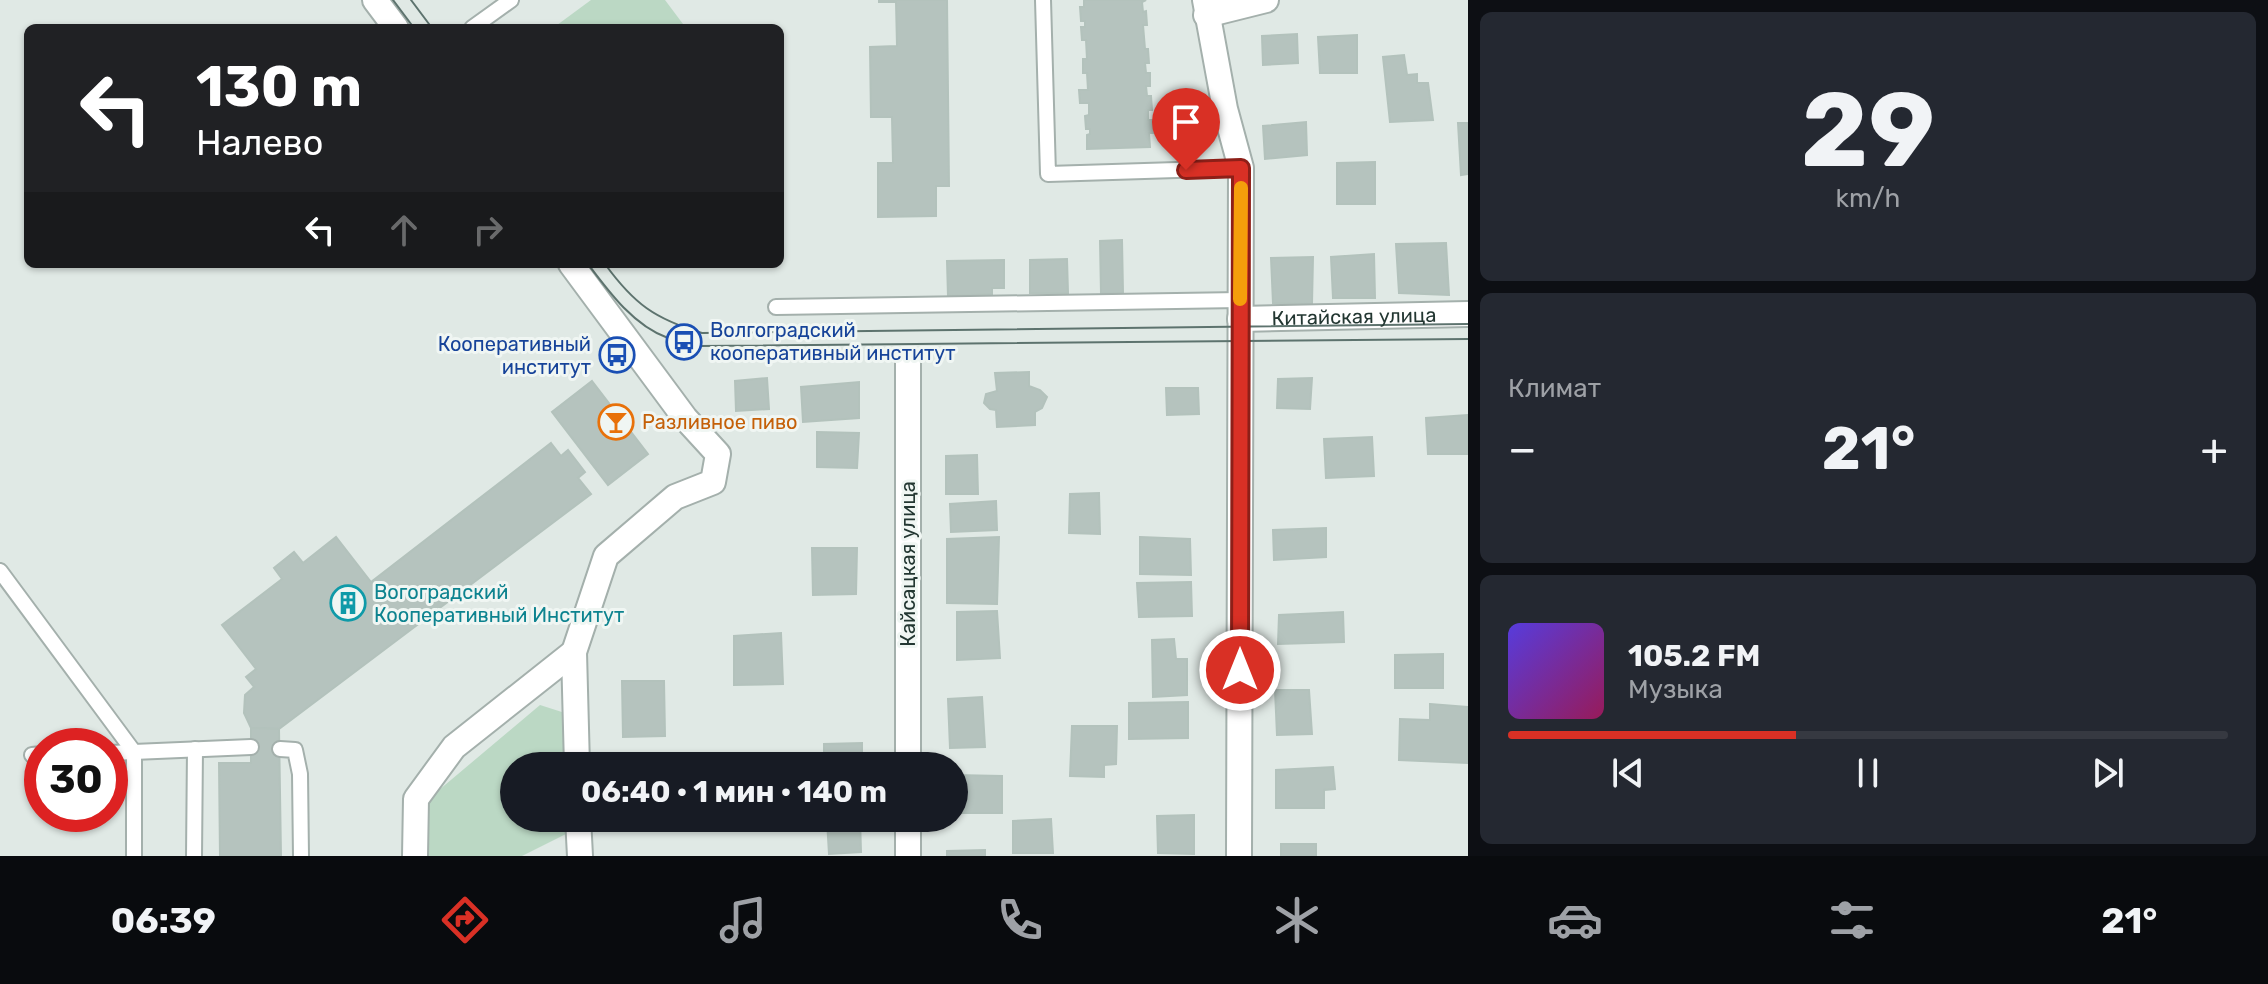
<!DOCTYPE html>
<html lang="ru">
<meta charset="utf-8">
<style>
:root{--surface:#171b24;--page:#242831;--text:#f1f3f6;--muted:#9ea1a6;--line:#363941;--accent:#d93025}
body{margin:0;font-family:Rubik,sans-serif;background:var(--page);color:var(--text);height:100vh;display:flex;flex-direction:column;font-size:30px;white-space:nowrap}
*{box-sizing:border-box;margin:0}
p{font-size:26px;color:var(--muted)}
.icon{flex:none;width:44px;height:44px;fill:none;stroke:currentColor;stroke-width:2;stroke-linecap:round;stroke-linejoin:round}
.map{position:relative;flex:1;overflow:hidden}
.details{display:flex;flex-direction:column;gap:12px;padding:12px;background:#0d0f14;width:800px}
.details>*{flex:none}
.guide{position:absolute;left:24px;top:24px;width:760px;height:244px;border-radius:12px;box-shadow:0 2px 6px #0004;background:#202124;color:#fff;overflow:hidden}
.speed{position:absolute;left:24px;top:728px;display:flex;gap:16px;font-size:40px;font-weight:700;text-align:center}
.speed>*{display:grid;place-content:center;width:104px;height:104px;border-radius:50%;background:var(--surface);box-shadow:0 2px 6px #0004;line-height:1}
.speed .limit{border:12px solid #d22;background:#fff;color:#111}
.pin{position:absolute;display:grid;place-items:center;width:68px;height:68px;color:#fff;margin:-82px -34px;border-radius:50% 50% 50% 0;rotate:-45deg;box-shadow:0 0 8px #0007}
.pin .icon{rotate:45deg}
.me{position:absolute;width:88px;margin:-44px;rotate:0deg;stroke-linejoin:round;filter:drop-shadow(0 0 6px #0008)}
.turn{display:flex;align-items:center;gap:28px;height:168px;padding:0 40px;font-size:36px}
.turn .icon{width:104px;height:104px;stroke-width:2.5}
.turn b{display:block;font-size:56px;line-height:68px}
.lanes{display:flex;align-items:center;height:76px;padding:0 40px;background:#0003;justify-content:center;gap:40px;direction:ltr}
.lanes .off{opacity:.35}
.big{font-size:60px;font-weight:700;line-height:1.1}
.details .widget{flex:1;display:flex;flex-direction:column;justify-content:center;gap:12px;min-width:0;padding:0 28px;border-radius:12px;background:var(--page)}
.details .dial{align-items:center;gap:0}
.dial b{font-size:104px;line-height:1}
.song{display:flex;align-items:center;gap:24px}
.cover{width:96px;height:96px;border-radius:12px;background:linear-gradient(135deg,hsl(250 70% 55%),hsl(330 70% 35%))}
.played{height:8px;border-radius:4px;background:linear-gradient(90deg,var(--accent) 40%,var(--line) 40%)}
.keys{display:flex;justify-content:space-around;direction:ltr}
.heat{display:flex;justify-content:space-between;align-items:center;font-size:44px;direction:ltr}
.trip{position:absolute;left:500px;top:752px;width:468px;height:80px;border-radius:40px;background:var(--surface);box-shadow:0 2px 6px #0004;font-weight:700;line-height:80px;text-align:center}
.tab-bar{display:flex;height:128px;justify-content:space-around;align-items:center;background:#090b0e;color:var(--muted)}
.tab-bar .icon{width:56px;height:56px}
.tab-bar .selected{color:var(--accent)}
.tab-bar b{font-size:36px;color:var(--text)}
main{display:flex;flex:1;min-height:0}
.map>svg:first-child{display:block}
.green{fill:#bbd8c4}
.building{fill:#b5c3be;stroke:#b3c2bc;stroke-width:2}
.lines{fill:none;stroke-linecap:round;stroke-linejoin:round}
.service-casing{stroke:#a4b0ac;stroke-width:18}
.minor-casing{stroke:#a4b0ac;stroke-width:28}
.service{stroke:#fff;stroke-width:14}
.minor{stroke:#fff;stroke-width:24}
.tram{stroke:#5d736e;stroke-width:2}
.route-casing{stroke:#8d1f18;stroke-width:20}
.route{stroke:#d93025;stroke-width:14}
.slow{stroke:#f59e0b;stroke-width:14}
.labels{text-anchor:middle;dominant-baseline:central;stroke-width:6;stroke-linejoin:round;paint-order:stroke}
.street-label{font-size:20px;fill:#233732;stroke:#f0f6f3}
.transit-label{font-size:20px;fill:#164399;stroke:#f0f6f3;text-anchor:start}
.food-label{font-size:20px;fill:#c56008;stroke:#f0f6f3;text-anchor:start}
.culture-label{font-size:20px;fill:#0d838f;stroke:#f0f6f3;text-anchor:start}
</style>
<main>
<div class="map">
<svg width="1468" height="856" viewBox="0 0 1468 856">
<rect width="100%" height="100%" fill="#e0e9e5"/>
<!-- green -->
<g class="green">
<polygon points="591,0 665,0 686,28 553,28"/>
<polygon points="540,705 565,713 565,766 514,766 514,818 566,818 566,834 522,856 420,856 420,806"/>
</g>
<!-- building -->
<g class="building">
<polygon points="879,0 947,0 949,186 936,186 936,216 878,217 878,163 893,163 892,117 871,117 870,47 897,46 896,2 879,2"/>
<polygon points="1084,0 1146,0 1142,2 1143,12 1146,11 1147,25 1143,25 1145,49 1148,49 1149,63 1145,63 1146,73 1150,73 1150,86 1146,86 1147,96 1151,96 1152,110 1148,110 1148,120 1152,120 1153,133 1149,133 1150,147 1087,149 1087,135 1090,134 1090,129 1086,129 1085,116 1089,115 1089,103 1080,103 1079,90 1088,90 1087,73 1083,73 1083,59 1087,59 1086,40 1082,40 1081,27 1085,27 1085,21 1081,21 1080,7 1084,7"/>
<polygon points="1297,34 1298,63 1263,65 1262,36"/>
<polygon points="1357,35 1357,73 1320,73 1318,37"/>
<polygon points="1404,55 1407,75 1417,74 1417,83 1428,83 1433,120 1390,122 1383,57"/>
<polygon points="1306,122 1307,155 1265,159 1263,126"/>
<polygon points="1458,123 1468,123 1468,174 1461,175"/>
<polygon points="1375,162 1375,204 1337,204 1337,163"/>
<polygon points="1122,240 1123,293 1101,293 1100,241"/>
<polygon points="1446,243 1449,295 1399,293 1396,244"/>
<polygon points="1374,254 1375,298 1333,298 1331,257"/>
<polygon points="1313,257 1312,304 1273,303 1271,258"/>
<polygon points="1067,259 1068,293 1030,293 1030,260"/>
<polygon points="1004,260 1004,288 992,288 992,294 948,296 947,261"/>
<polygon points="1029,372 1029,386 1040,390 1047,397 1042,408 1035,412 1035,425 997,427 996,410 990,409 984,403 986,394 997,391 995,373"/>
<polygon points="767,378 769,409 736,411 735,381"/>
<polygon points="1312,378 1310,409 1277,408 1278,379"/>
<polygon points="592,381 648,454 608,485 552,412"/>
<polygon points="859,382 859,418 803,422 801,387"/>
<polygon points="1166,388 1198,388 1199,414 1167,415"/>
<polygon points="1468,415 1468,454 1428,454 1426,418"/>
<polygon points="817,432 859,433 857,468 817,467"/>
<polygon points="1372,437 1374,476 1326,478 1324,439"/>
<polygon points="551,443 561,456 568,450 585,472 578,478 591,494 279,729 251,728 244,713 245,695 254,687 246,677 256,669 222,625 282,579 274,568 294,552 303,563 336,537 371,582"/>
<polygon points="977,455 978,494 946,494 946,456"/>
<polygon points="1099,493 1100,534 1069,533 1070,494"/>
<polygon points="996,501 997,530 951,532 950,504"/>
<polygon points="1326,528 1326,557 1274,560 1273,530"/>
<polygon points="999,537 997,604 947,603 947,539"/>
<polygon points="1140,537 1190,539 1191,575 1140,574"/>
<polygon points="812,548 857,548 856,594 813,595"/>
<polygon points="1191,582 1192,616 1139,617 1137,583"/>
<polygon points="997,611 1000,658 957,660 957,612"/>
<polygon points="1343,612 1344,642 1278,644 1279,615"/>
<polygon points="781,633 783,684 734,685 734,636"/>
<polygon points="1174,639 1176,659 1187,659 1187,695 1153,697 1152,640"/>
<polygon points="1443,654 1443,688 1395,688 1395,655"/>
<polygon points="622,681 664,681 665,736 623,737"/>
<polygon points="1275,690 1309,690 1312,734 1277,735"/>
<polygon points="982,697 985,747 950,748 948,699"/>
<polygon points="1188,702 1188,738 1129,739 1129,703"/>
<polygon points="1430,704 1468,707 1468,763 1399,760 1400,719 1430,720"/>
<polygon points="1072,726 1117,726 1116,764 1104,765 1104,777 1070,776"/>
<polygon points="251,728 279,729 281,856 220,856 219,763 251,763"/>
<polygon points="862,743 862,766 824,766 824,744"/>
<polygon points="1333,767 1335,789 1324,790 1324,808 1276,808 1276,770"/>
<polygon points="954,775 1002,776 1002,813 954,813"/>
<polygon points="1194,815 1194,854 1158,853 1157,816"/>
<polygon points="641,818 690,818 689,831 641,826"/>
<polygon points="860,819 861,852 829,854 827,820"/>
<polygon points="1051,819 1053,853 1013,853 1013,821"/>
<rect x="1281" y="844" width="35" height="12"/>
<polygon points="985,850 985,856 947,856 947,851"/>
</g>
<g class="lines">
<defs>
<g id="service">
<polyline points="1043,0 1048,174 1241,168"/>
<polyline points="472,28 511,0"/>
<polyline points="776,307 1240,300"/>
<polyline points="0,571 134,752 134,856"/>
<polyline points="280,749 295,750 300,774 301,856"/>
<polyline points="110,753 251,747"/>
<polyline points="32,755 42,754"/>
<polyline points="194,856 195,749"/>
</g>
<g id="minor">
<polyline points="375,0 396,28"/>
<polyline points="1205,0 1225,109 1241,168 1239,856"/>
<polyline points="1206,15 1266,0"/>
<polyline points="571,264 685,418 718,454 713,482 675,497 606,556 574,652 577,766"/>
<path id="s1" d="M1240 319 1468 314"/>
<polyline points="908,361 908,766"/>
<polyline points="578,818 580,856"/>
<polyline points="908,818 908,856"/>
<polyline points="415,856 416,799 454,747 574,652"/>
</g>
</defs>
<!-- service casing -->
<use href="#service" class="service-casing"/>
<!-- minor casing -->
<use href="#minor" class="minor-casing"/>
<!-- service -->
<use href="#service" class="service"/>
<!-- minor -->
<use href="#minor" class="minor"/>
<!-- tram -->
<g class="tram">
<polyline points="393,0 414,28"/>
<polyline points="411,0 432,28"/>
<path d="M588 264C609 292 634 326 668 338 678 342 689 343 699 346L1468 339"/>
<path d="M605 264C634 304 655 319 702 333L1468 324"/>
</g>
</g>
<g class="lines">
<defs>
<polyline id="route" points="1186,170 1241,168 1240,670"/>
</defs>
<!-- route casing -->
<use href="#route" class="route-casing"/>
<!-- route -->
<use href="#route" class="route"/>
<!-- slow -->
<polyline class="slow" points="1240,299 1241,188"/>
</g>
<!-- icons -->
<defs>
<symbol id="bus-ring" viewBox="-11 -11 22 22"><circle r="9.5" fill="#f0f6f3" stroke="#1a4fb4" stroke-width="1.5"/><path d="M-5-6H5V4H4V6H2V4H-2V6H-4V4H-5ZM-3.5-4V0h7V-4ZM-3.5 1.2v1.5H-2V1.2ZM2 1.2v1.5H3.5V1.2Z" fill="#1a4fb4"/></symbol>
<symbol id="bar-ring" viewBox="-11 -11 22 22"><circle r="9.5" fill="#f0f6f3" stroke="#e8710a" stroke-width="1.5"/><path d="M-6-5H6L.8 .8V4.5H3.5V6h-7V4.5H-.8V.8Z" fill="#e8710a"/></symbol>
<symbol id="building-ring" viewBox="-11 -11 22 22"><circle r="9.5" fill="#f0f6f3" stroke="#0f9aa8" stroke-width="1.5"/><path d="M-4-6H4V6H1V3H-1V6H-4ZM-2.5-4.3h1.7v1.8h-1.7ZM.8-4.3h1.7v1.8H.8ZM-2.5-1h1.7V.8h-1.7ZM.8-1h1.7V.8H.8Z" fill="#0f9aa8"/></symbol>
</defs>
<g fill-rule="evenodd">
<use href="#bus-ring" x="664" y="322" width="40" height="40"/>
<use href="#bus-ring" x="597" y="335" width="40" height="40"/>
<use href="#bar-ring" x="596" y="402" width="40" height="40"/>
<use href="#building-ring" x="328" y="583" width="40" height="40"/>
</g>
<g class="labels">
<!-- street labels -->
<g class="street-label">
<text stroke="none"><textPath href="#s1" startOffset="114">Китайская улица</textPath></text>
<text transform="translate(908 564) rotate(-90)">Кайсацкая улица</text>
</g>
<!-- transit labels -->
<g class="transit-label">
<text x="710" y="330">Волгоградский<tspan x="710" dy="23">кооперативный институт</tspan></text>
<text x="591" y="344" text-anchor="end">Кооперативный<tspan x="591" dy="23">институт</tspan></text>
</g>
<!-- food labels -->
<g class="food-label">
<text x="642" y="422">Разливное пиво</text>
</g>
<!-- culture labels -->
<g class="culture-label">
<text x="374" y="592">Вогоградский<tspan x="374" dy="23">Кооперативный Институт</tspan></text>
</g>
</g>
</svg>
<div class="speed"><div class="limit">30</div></div>
<div class="pin" style="left:1186px;top:170px;background:#d93025"><svg class="icon" aria-label="arrive" viewBox="0 0 24 24"><path d="M6 21V4h12l-3 4 3 4H6"/></svg></div>
<svg class="me" style="left:1240px;top:670px" viewBox="-20 -20 40 40"><circle r="17" fill="#d93025" stroke="#fff" stroke-width="3"/><path d="M0-11L8 9 0 5-8 9z" fill="#fff"/></svg>
<div class="trip">06:40 · 1 мин · 140 m</div>
<div class="guide">
<div class="turn"><svg class="icon" aria-label="left" viewBox="0 0 24 24"><path d="M17 20v-9H6M10 6l-5 5 5 5"/></svg><div><b>130 m</b>Налево</div></div>
<div class="lanes"><svg class="icon" aria-label="left" viewBox="0 0 24 24"><path d="M17 20v-9H6M10 6l-5 5 5 5"/></svg><svg class="icon off" aria-label="ahead" viewBox="0 0 24 24"><path d="M12 20V5M6 11l6-6 6 6"/></svg><svg class="icon off" aria-label="right" viewBox="0 0 24 24"><path d="M7 20v-9h11M14 6l5 5-5 5"/></svg></div>
</div>
</div>
<section class="details">
<div class="widget dial"><b>29</b><p>km/h</p></div>
<div class="widget"><p>Климат</p>
<div class="heat"><a>−</a><b class="big">21°</b><a>+</a></div>
</div>
<div class="widget">
<div class="song"><i class="cover"></i><div><b>105.2 FM</b><p>Музыка</p></div></div>
<div class="played"></div>
<div class="keys"><svg class="icon" aria-label="previous" viewBox="0 0 24 24"><path d="M18 5L8 12l10 7zM5 5v14"/></svg><svg class="icon" aria-label="pause" viewBox="0 0 24 24"><path d="M8 5v14M16 5v14"/></svg><svg class="icon" aria-label="next" viewBox="0 0 24 24"><path d="M6 5l10 7-10 7zM19 5v14"/></svg></div>
</div>
</section>
</main>
<nav class="tab-bar">
<b>06:39</b>
<svg class="icon selected" aria-label="directions" viewBox="0 0 24 24"><path d="M12 3l9 9-9 9-9-9zM9 14v-3h6M13 9l2 2-2 2"/></svg>
<svg class="icon" aria-label="music" viewBox="0 0 24 24"><path d="M9 18V5l10-2v13"/><circle cx="6" cy="18" r="3"/><circle cx="16" cy="16" r="3"/></svg>
<svg class="icon" aria-label="phone" viewBox="0 0 24 24"><path d="M5 4h4l2 5-3 2q2 4 5 5l2-3 5 2v4C11 20 4 13 5 4z"/></svg>
<svg class="icon" aria-label="climate" viewBox="0 0 24 24"><path d="M12 3v18M4 7l16 10M4 17L20 7"/></svg>
<svg class="icon" aria-label="car" viewBox="0 0 24 24"><path d="M5 17H2v-5l4-1 3-4h7l3 4 3 1v5h-3M9 17h6M6 11h13"/><circle cx="7" cy="17" r="2"/><circle cx="17" cy="17" r="2"/></svg>
<svg class="icon" aria-label="filters" viewBox="0 0 24 24"><path d="M4 7h16M4 17h16"/><circle cx="9" cy="7" r="2"/><circle cx="15" cy="17" r="2"/></svg>
<b>21°</b>
</nav>
